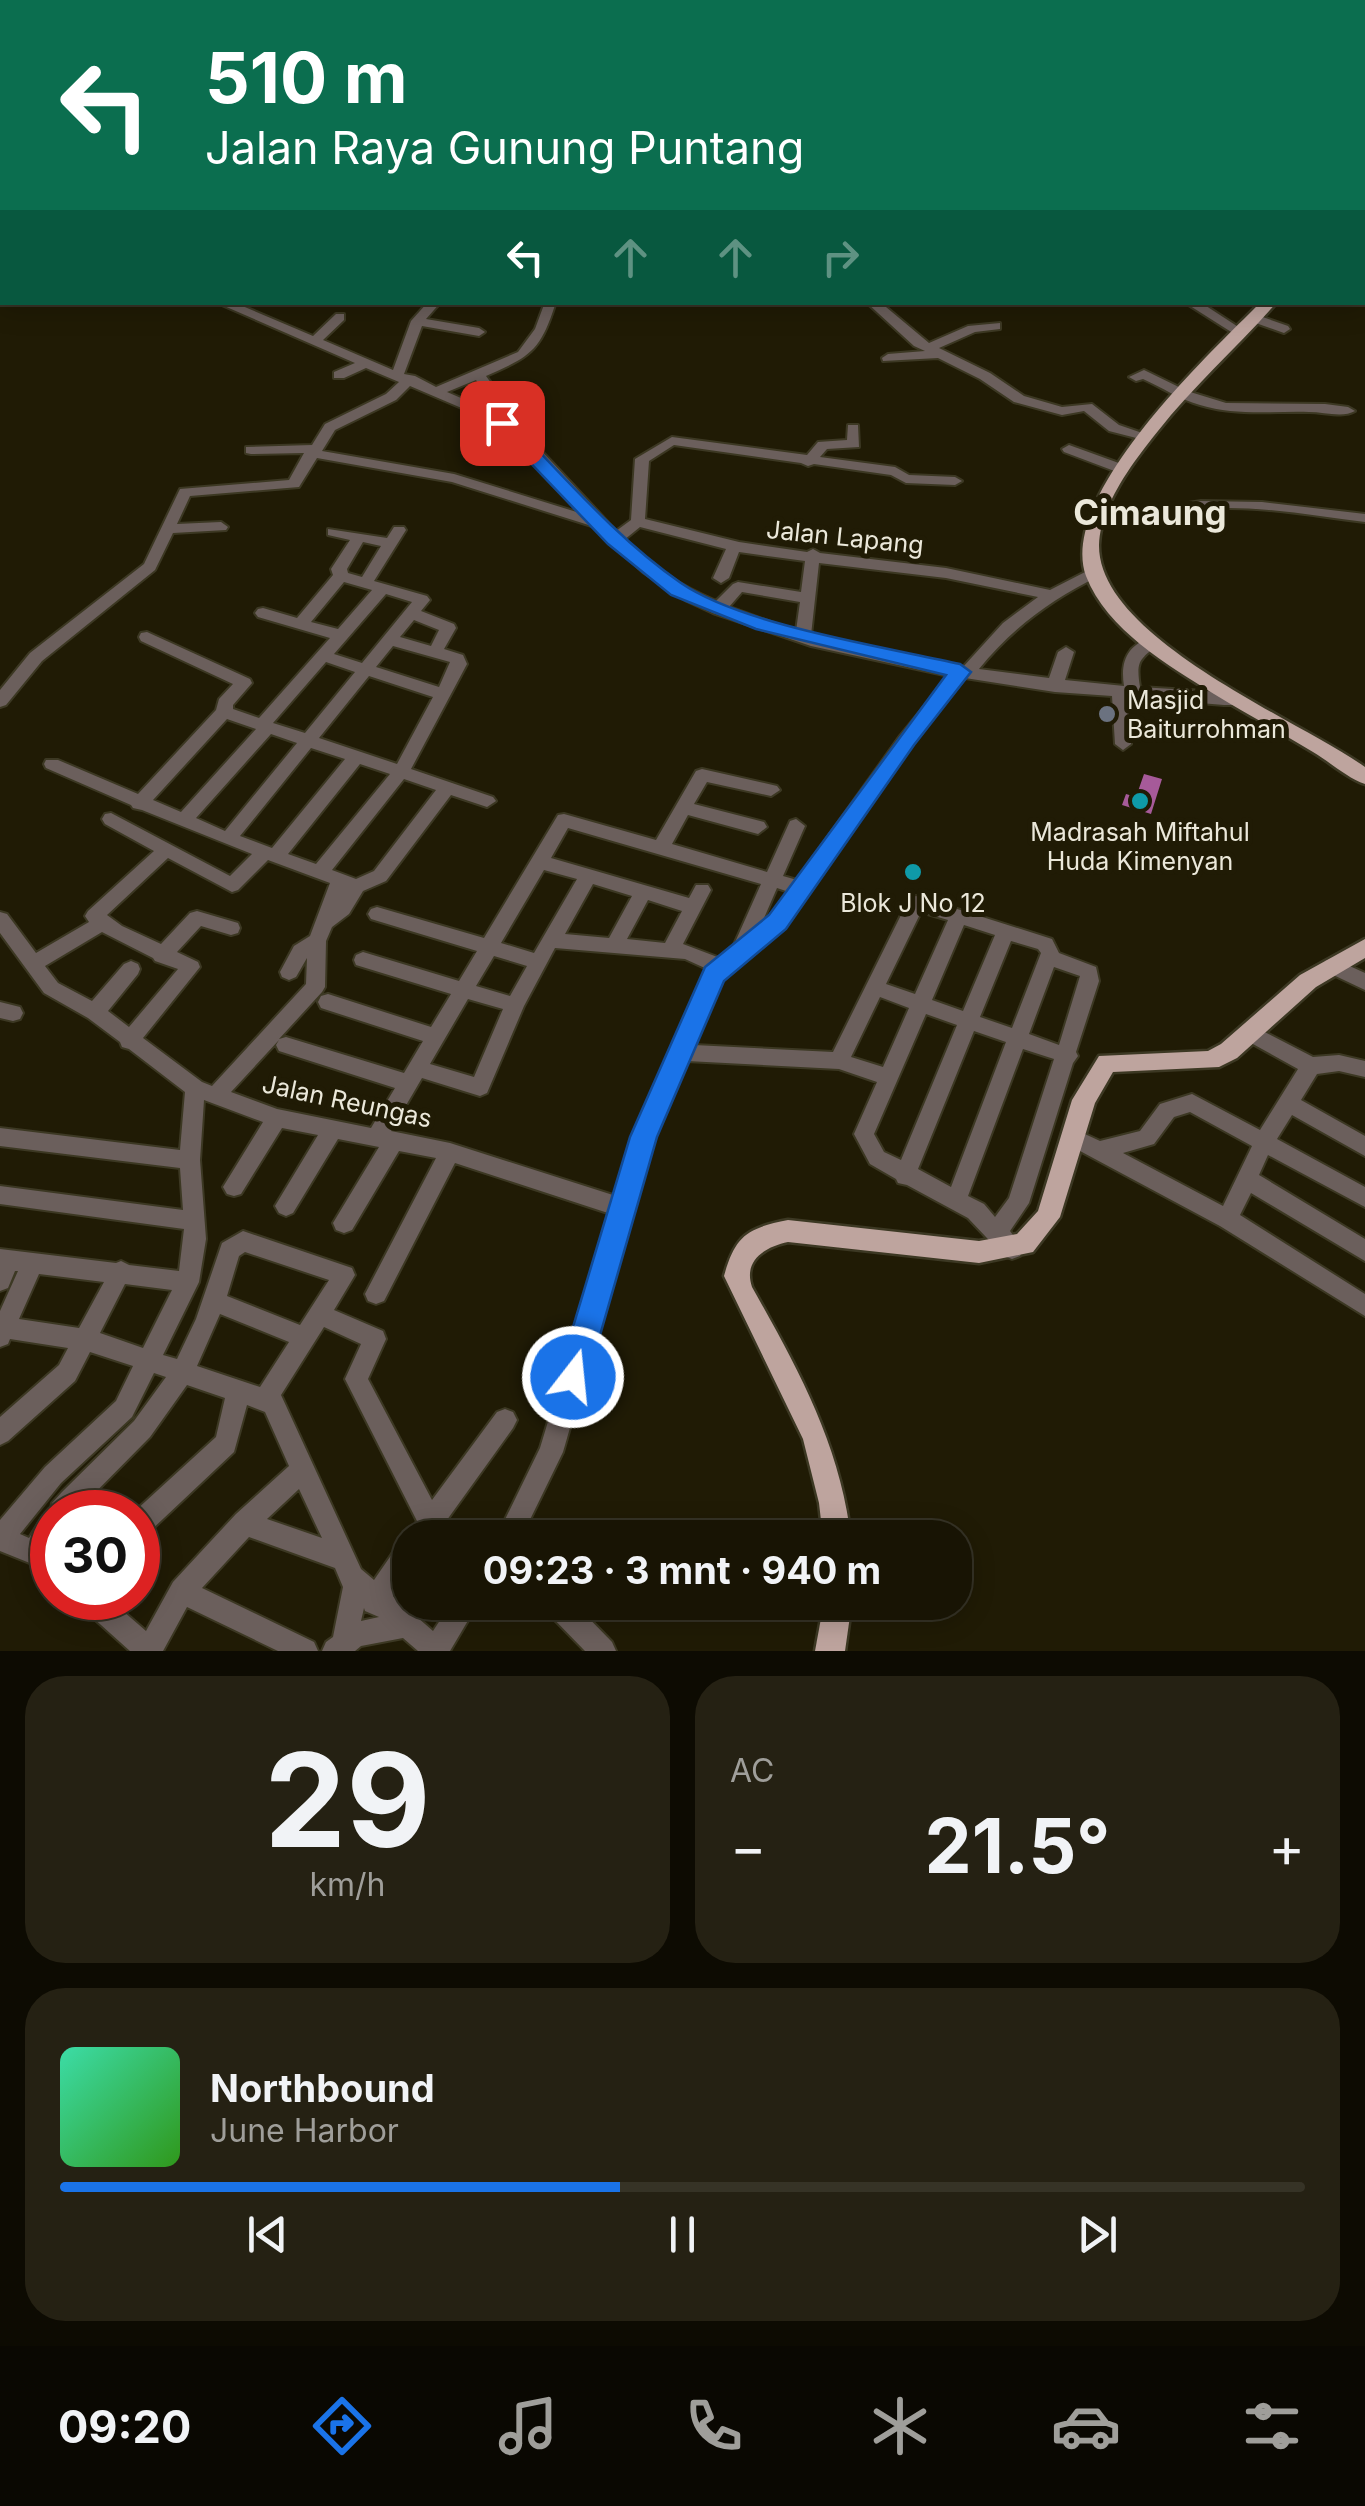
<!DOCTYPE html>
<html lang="id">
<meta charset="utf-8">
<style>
:root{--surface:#181404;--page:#252113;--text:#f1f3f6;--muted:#9f9e9a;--line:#363326;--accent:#1a73e8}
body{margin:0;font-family:Inter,sans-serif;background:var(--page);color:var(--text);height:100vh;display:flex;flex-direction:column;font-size:38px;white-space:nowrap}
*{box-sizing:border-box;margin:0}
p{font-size:32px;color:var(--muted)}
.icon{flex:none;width:55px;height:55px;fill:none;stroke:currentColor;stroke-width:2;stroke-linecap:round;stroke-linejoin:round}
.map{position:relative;height:1651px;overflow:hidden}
.details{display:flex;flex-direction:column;gap:25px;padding:25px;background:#0d0b02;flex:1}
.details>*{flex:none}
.hud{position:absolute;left:0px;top:0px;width:1365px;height:305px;box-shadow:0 5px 25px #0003,0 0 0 2px var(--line);background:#0b6e4f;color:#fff;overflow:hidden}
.speed{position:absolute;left:30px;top:1490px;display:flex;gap:20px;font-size:50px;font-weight:700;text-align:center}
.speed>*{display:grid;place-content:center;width:130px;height:130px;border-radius:50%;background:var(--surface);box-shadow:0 5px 25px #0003,0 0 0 2px var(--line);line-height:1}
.speed .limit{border:15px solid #d22;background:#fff;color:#111}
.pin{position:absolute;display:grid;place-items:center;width:85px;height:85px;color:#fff;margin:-42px;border-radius:20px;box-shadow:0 5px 15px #0006}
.me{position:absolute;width:110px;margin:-55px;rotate:16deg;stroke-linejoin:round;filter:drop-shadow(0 0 8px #0008)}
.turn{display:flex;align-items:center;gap:35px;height:210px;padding:0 40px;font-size:45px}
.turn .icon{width:130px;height:130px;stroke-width:2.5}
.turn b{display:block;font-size:70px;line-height:85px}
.lanes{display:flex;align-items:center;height:95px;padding:0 40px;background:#0003;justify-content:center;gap:50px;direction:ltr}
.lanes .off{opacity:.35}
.big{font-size:75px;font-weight:700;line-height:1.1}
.details .widget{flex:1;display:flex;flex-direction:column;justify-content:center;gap:15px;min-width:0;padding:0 35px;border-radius:40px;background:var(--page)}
.details .dial{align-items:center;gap:0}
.dial b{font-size:130px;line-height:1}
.song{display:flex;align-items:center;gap:30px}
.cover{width:120px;height:120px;border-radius:15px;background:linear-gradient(135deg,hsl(160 70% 55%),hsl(110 70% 35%))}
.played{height:10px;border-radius:5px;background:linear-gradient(90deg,var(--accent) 45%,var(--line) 45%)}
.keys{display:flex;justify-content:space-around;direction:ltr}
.heat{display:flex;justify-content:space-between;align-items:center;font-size:55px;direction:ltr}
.details .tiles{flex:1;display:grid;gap:25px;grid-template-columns:1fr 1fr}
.widget:last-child{grid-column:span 2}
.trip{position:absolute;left:392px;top:1520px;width:580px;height:100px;border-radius:40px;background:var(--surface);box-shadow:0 5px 25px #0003,0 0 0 2px var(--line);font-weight:700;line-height:100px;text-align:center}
.dock{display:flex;height:160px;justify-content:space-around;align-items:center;background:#0a0802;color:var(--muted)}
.dock .icon{width:70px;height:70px}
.dock .current{color:var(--accent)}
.dock b{font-size:45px;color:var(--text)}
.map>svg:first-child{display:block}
.building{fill:#a65a99}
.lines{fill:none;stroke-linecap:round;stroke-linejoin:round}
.minor-casing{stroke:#3c3823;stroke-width:4}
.major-casing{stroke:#3c3823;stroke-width:5}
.minor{fill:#6b5f5c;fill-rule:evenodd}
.major{fill:#bea49e;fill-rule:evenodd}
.route{fill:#1a73e8;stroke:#114b97;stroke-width:2.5}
.worship-dot{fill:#6b7280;stroke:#201b05;stroke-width:4}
.culture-dot{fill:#0f9aa8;stroke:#201b05;stroke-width:4}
.labels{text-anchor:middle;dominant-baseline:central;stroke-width:10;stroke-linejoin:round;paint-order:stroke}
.street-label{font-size:25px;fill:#ebe8da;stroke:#201b05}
.poi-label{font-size:25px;fill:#ebe8da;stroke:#201b05}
.district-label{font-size:35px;font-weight:bold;fill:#ebe8da;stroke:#201b05}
</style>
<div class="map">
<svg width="1365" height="1651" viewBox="0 0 1365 1651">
<rect width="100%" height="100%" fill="#201b05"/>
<!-- building -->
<polygon class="building" points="1144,774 1162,779 1151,814 1122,805 1126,794 1136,797"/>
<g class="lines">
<defs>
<g id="minor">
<polygon points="65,0 75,0 76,2 67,2"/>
<polygon points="340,0 355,0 357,2 343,2"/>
<polygon points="673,0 686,0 688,2 676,2"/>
<polygon points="1097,0 1110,0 1112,2 1100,2"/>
<polygon points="1225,0 1251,0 1253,2 1229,2"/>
<polygon points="1356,0 1365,0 1365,4 1358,2"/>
<rect x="1362" y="12" width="3" height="6"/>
<polygon points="0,33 2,34 2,40 0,39"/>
<rect x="0" y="62" width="2" height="6"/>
<rect x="0" y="147" width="2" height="7"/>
<rect x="1362" y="162" width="3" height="10"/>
<rect x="0" y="200" width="2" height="6"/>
<polygon points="1362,247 1365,247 1365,255 1362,254"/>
<path d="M215 302H233L313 336 336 314H344V320L323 340 393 370 411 321 428 302H441L426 319 479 328 485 332 479 336 422 326 404 374 415 376 436 387 518 352 535 329 545 302H553L555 305C540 352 529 357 486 376L502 398 493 411 538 447 616 531 631 520 635 459 672 437 807 455 818 442 847 440 848 425H858L859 447 827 449 820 457 895 467 909 475 955 477 962 481 955 485 906 483 891 475 814 464 808 466 801 463 674 445 649 461 645 519 739 542 807 552 813 549 820 553 946 568 1050 590 1089 570H1099L1102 573 1099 576C1052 599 1012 628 979 669L1049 678 1058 652 1066 647 1074 652 1065 680 1124 686C1120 660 1128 645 1153 636L1161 641C1142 660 1135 657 1140 687L1237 693 1245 699 1237 705H1224L1128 697 1131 744 1123 750 1115 744 1112 696 1055 692 965 678 912 744 785 927 721 979 694 1045 833 1052 907 903 910 898 916 896 1052 939 1059 953 1096 967 1099 981 1076 1052 1078 1056 1073 1063 1029 1203 1010 1231 1023 1249 1020 1256 1012 1259 1004 1256 968 1218 907 1185 898 1183 896 1179 870 1164 854 1134 877 1082 839 1069 687 1061 654 1137 563 1452 521 1538H496L540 1448 611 1214 455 1163 384 1301 376 1304 368 1301 365 1294 436 1158 399 1151 352 1230 344 1233 336 1230 333 1223 379 1147 338 1139 293 1213 286 1216 279 1213 275 1206 318 1135 282 1128 241 1194 234 1196 227 1194 223 1187 263 1122 204 1100 200 1160 206 1239 199 1282 163 1355 177 1359 196 1319 222 1243 243 1231 352 1268 355 1275 334 1310 383 1331 386 1339 368 1379 432 1500 497 1412 505 1409 513 1412 517 1420 513 1428 434 1538H410V1571L393 1596 433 1631 452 1602H479L450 1651H418L403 1638 361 1646 355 1651H322L326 1642 333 1637 343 1587 335 1568 249 1537 202 1588 314 1642 318 1651H278L187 1607 163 1651H130L81 1607 78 1598H108L146 1631 173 1582 236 1514 289 1466 265 1412 247 1405 234 1452 147 1534 138 1537V1512H134L216 1437 225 1398 187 1385 150 1437 76 1512H52V1572L0 1551V1520L45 1467 116 1401 133 1366 90 1352 75 1381 8 1441 0 1445V1417L59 1365 68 1348 10 1339 8 1344 0 1347V1311L18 1271H15L8 1288 0 1291V1249L116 1263 121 1261 129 1265 179 1271 184 1229 0 1204V1186L183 1210 180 1168 0 1146V1128L180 1150 185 1092 129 1049 122 1047 120 1042 88 1018 44 993 0 933V912L7 914 36 953 89 922 85 916 88 911 154 851 105 824 102 819 105 814 111 813 230 876 252 854 142 810 133 808 131 805 46 768 44 764 46 760H58L138 794 216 710 219 699 233 684 141 641 139 637 141 633 147 632 250 679 252 683 233 705V709L259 718 330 638 258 617 255 613 258 609 263 608 297 618 333 575 331 569 350 540 328 535V529L387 538 394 527H404L406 530 374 581 427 596 430 600 421 611 454 624 456 628 444 649 463 655 467 664 411 769 493 797 496 801 487 807 451 795 386 881 363 891 349 914 332 927 326 941 325 987 322 992 279 1039 286 1037 404 1073 423 1041 321 1008 318 1002 321 996 328 994 431 1027 451 994 356 965 354 960 356 955 363 952 459 981 477 951 371 919 368 914 371 909 377 907 484 938 558 815 564 814 656 840 696 771 702 769 777 786 780 790 771 796 707 782 694 804 764 822 767 827 758 834 688 815 672 844 767 872 790 821 796 819 805 826 783 876 797 880 900 736 949 676 811 646 713 613 687 601 643 572 595 527 452 482 317 458 299 487 190 496 177 524 221 522 228 527 226 530 173 533 155 570 42 661 6 705 0 707V690L30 653 144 564 180 489 289 480 304 453 251 454 246 453V447L312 445 325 424 386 394 399 382 366 368 344 378H334V372L355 363ZM476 380 488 398 482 407 447 392ZM410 386 485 418 528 453 583 514 454 474 322 451 335 430 396 400ZM640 527 726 549 713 578 721 583 729 578 739 552 805 561 801 592 738 582 733 584 716 601C682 587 650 566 624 540ZM363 542 381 546 362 577 348 573 347 569ZM819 563 946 578 1038 597 1003 623 963 667 948 665 811 635ZM344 582 372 590 338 629 311 622ZM742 592 800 602 796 631 729 607ZM386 594 412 602 362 663 334 654ZM414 620 439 630 431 646 400 637ZM393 646 450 662 439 687 376 667ZM326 662 355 672 305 733 273 723ZM369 676 433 697 397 764 319 738ZM227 719 256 729 181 812 153 800ZM271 734 297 743 225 831 196 818ZM311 748 345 759 272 848 240 836ZM360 764 390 774 316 864 288 854ZM404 779 436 790 374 871 356 879 332 870ZM568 828 761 884 732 949 720 958 683 944 711 890 708 885H696L689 898 551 858ZM168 858 232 892 238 890 268 860 330 883 310 936 294 946 280 972 282 977 289 980 296 977 307 958 306 984 212 1086 202 1082 143 1038 200 967 198 962 177 952 201 926 231 935 238 933 240 928 238 923 197 911 190 913 161 944 122 926 107 915ZM544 870 577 879 534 953 501 943ZM593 884 632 896 609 938 565 934ZM777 888 789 892 771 917 761 925ZM648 900 682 911 665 943 627 939ZM921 912 948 920 915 994 886 984ZM964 925 995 935 963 1011 932 1000ZM102 932 153 958 155 961 178 969 129 1027 108 1011 138 974 140 969 138 964 131 961 124 964 92 1001 58 983 45 966ZM1011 941 1038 949 1041 953 1012 1028 980 1017ZM555 948 685 959 707 969 634 1137 616 1196 450 1143 391 1131 422 1078 480 1096 487 1093 524 1006ZM494 956 527 966 510 996 476 986ZM1054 967 1080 976 1059 1045 1029 1034ZM880 997 909 1008 883 1067 851 1057ZM468 999 503 1009 474 1077 430 1064ZM926 1014 957 1025 901 1160 884 1152 874 1134ZM974 1031 1006 1042 951 1187 918 1169ZM279 1040 276 1045 279 1051 395 1088 371 1128 277 1109 231 1092ZM1023 1049 1054 1059 1009 1198 995 1217 984 1204 968 1196ZM245 1252 329 1280 300 1325 227 1296 239 1256ZM39 1274 104 1282 79 1328 19 1319ZM125 1284 172 1290 143 1348 100 1333ZM220 1314 289 1342 260 1387 197 1366ZM324 1327 361 1344 345 1379 417 1521 407 1539 401 1541 374 1580 361 1569 281 1395ZM154 1373 166 1377 134 1421 62 1492 52 1503 50 1514 43 1516 29 1538 20 1534 61 1483 132 1417ZM299 1489 322 1538 267 1519ZM364 1608 365 1611 379 1617 361 1621Z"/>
<polygon points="866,302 880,302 929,343 968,326 1000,323 1000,329 975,332 939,348 990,373 1024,396 1062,407 1092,404 1119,425 1151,436 1144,440 1109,431 1084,411 1062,415 1014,402 980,379 938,358 883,361 882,358 888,354 925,351 914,346"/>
<polygon points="1184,302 1200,302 1246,332 1236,335"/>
<polygon points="1254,314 1288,326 1290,329 1284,333 1250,321 1248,318"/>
<path d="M1144 370 1187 391 1226 403 1325 404 1348 407 1355 411C1343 418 1324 412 1309 412 1272 411 1236 416 1200 405 1179 399 1163 388 1143 379L1136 381 1129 377Z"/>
<polygon points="1069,445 1127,466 1129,469 1122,473 1117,472 1064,452 1062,449"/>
<path d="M1201 501 1262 502 1365 514V522C1307 515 1243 502 1185 511 1157 515 1119 533 1094 515L1101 511 1127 513Z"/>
<polygon points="1332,958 1365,973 1365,990 1325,971 1323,966 1325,961"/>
<polygon points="0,1002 20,1007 23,1013 20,1019 13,1021 0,1018"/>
<path d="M1249 1024 1313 1057 1339 1055 1365 1061V1077L1339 1071 1317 1074 1301 1100 1365 1136V1156L1292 1115 1277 1139 1365 1187V1207L1268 1155 1259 1175 1365 1239V1261L1251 1193 1240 1215 1365 1294V1316L1220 1226 1067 1144 1064 1138 1067 1132 1074 1129 1100 1141 1140 1131 1160 1104 1192 1094 1260 1130 1298 1069 1242 1038 1239 1032 1242 1026ZM1190 1112 1252 1146 1223 1206 1123 1153 1154 1144 1174 1117Z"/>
<polygon points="543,1602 573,1602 612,1642 616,1651 585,1651 546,1611"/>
</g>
<g id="major">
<polygon points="1365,208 1365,218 1362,219 1362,209"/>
<path d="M1261 302H1277C1238 347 1194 385 1158 431 1134 461 1100 505 1099 545 1098 638 1297 719 1365 767V784C1347 778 1330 762 1313 752 1280 732 1247 714 1214 694 1168 665 1107 630 1086 576 1057 496 1209 354 1261 302Z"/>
<path d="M1365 939V958L1316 987 1237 1058 1219 1067 1113 1072 1095 1103 1060 1217 1033 1252 979 1263 788 1242C765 1247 743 1260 752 1287 797 1367 840 1444 851 1538H823L819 1503 803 1439 724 1276C735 1236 747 1228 788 1220L979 1241 1017 1234 1038 1211 1072 1100 1099 1056 1208 1051 1221 1044 1300 975Z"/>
<polygon points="824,1602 852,1602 845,1651 815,1651"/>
</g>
</defs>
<!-- minor casing -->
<use href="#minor" class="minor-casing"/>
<!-- major casing -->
<use href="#major" class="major-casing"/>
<!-- minor -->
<use href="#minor" class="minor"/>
<!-- major -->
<use href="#major" class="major"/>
</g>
<!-- route -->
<path class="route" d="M496 420H509C564 476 616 538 681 583 742 625 885 647 960 664L971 672 914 745 786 929 724 981 657 1137 588 1377 584 1387 573 1391 562 1387 558 1377 630 1137 705 967 769 915 946 675 756 629 671 595 608 544 496 427Z"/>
<!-- markers -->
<circle class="worship-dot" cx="1107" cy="714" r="10"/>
<g class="culture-dot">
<circle cx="1140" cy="801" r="10"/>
<circle cx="913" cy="872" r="10"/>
</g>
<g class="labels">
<!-- street labels -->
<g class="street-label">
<text transform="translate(845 537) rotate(6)">Jalan Lapang</text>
<text transform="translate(347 1101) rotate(12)">Jalan Reungas</text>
</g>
<!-- poi labels -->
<g class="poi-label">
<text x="1127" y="700" text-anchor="start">Masjid<tspan x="1127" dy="29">Baiturrohman</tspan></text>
<text x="1140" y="832">Madrasah Miftahul<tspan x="1140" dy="29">Huda Kimenyan</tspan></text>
<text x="913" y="903">Blok J No 12</text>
</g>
<!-- district labels -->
<g class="district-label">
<text x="1150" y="512">Cimaung</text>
</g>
</g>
</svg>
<div class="speed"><div class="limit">30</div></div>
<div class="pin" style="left:502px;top:423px;background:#d93025"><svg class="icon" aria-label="arrive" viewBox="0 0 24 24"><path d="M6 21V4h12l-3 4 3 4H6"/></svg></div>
<svg class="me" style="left:573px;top:1377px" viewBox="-20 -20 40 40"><circle r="17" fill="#1a73e8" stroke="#fff" stroke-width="3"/><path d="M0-11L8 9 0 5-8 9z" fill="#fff"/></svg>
<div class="trip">09:23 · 3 mnt · 940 m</div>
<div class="hud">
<div class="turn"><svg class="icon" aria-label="left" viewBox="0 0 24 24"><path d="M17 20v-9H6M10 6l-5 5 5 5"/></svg><div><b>510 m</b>Jalan Raya Gunung Puntang</div></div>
<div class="lanes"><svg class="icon" aria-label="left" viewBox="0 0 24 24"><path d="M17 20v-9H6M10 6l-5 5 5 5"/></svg><svg class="icon off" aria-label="ahead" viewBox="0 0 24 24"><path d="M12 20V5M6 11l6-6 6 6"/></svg><svg class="icon off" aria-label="ahead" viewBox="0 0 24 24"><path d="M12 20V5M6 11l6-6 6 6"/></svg><svg class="icon off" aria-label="right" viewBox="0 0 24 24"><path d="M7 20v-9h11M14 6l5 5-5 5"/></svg></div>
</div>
</div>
<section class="details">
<div class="tiles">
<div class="widget dial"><b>29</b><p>km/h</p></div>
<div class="widget"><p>AC</p>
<div class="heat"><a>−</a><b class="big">21.5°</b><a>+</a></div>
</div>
<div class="widget">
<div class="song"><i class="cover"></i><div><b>Northbound</b><p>June Harbor</p></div></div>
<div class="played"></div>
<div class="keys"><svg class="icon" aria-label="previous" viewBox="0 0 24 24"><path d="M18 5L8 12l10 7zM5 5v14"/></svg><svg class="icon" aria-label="pause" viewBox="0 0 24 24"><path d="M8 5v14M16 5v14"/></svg><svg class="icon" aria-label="next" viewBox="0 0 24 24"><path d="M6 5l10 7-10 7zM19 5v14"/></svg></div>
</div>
</div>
</section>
<nav class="dock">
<b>09:20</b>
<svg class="icon current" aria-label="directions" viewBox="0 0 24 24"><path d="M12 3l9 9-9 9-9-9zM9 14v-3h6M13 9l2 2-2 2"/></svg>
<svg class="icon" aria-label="music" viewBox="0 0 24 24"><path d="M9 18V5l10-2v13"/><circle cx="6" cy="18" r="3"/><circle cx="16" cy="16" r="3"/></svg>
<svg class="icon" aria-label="phone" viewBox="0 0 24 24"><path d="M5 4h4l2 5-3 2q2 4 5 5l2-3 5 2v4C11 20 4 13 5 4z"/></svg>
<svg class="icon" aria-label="climate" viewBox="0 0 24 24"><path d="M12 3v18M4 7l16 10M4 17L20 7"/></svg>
<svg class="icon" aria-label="car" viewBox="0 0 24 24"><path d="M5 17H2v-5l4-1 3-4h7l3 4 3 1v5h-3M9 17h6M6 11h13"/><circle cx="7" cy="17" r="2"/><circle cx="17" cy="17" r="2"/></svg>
<svg class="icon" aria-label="filters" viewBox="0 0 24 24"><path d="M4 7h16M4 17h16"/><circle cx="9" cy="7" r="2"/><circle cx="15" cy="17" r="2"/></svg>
</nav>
